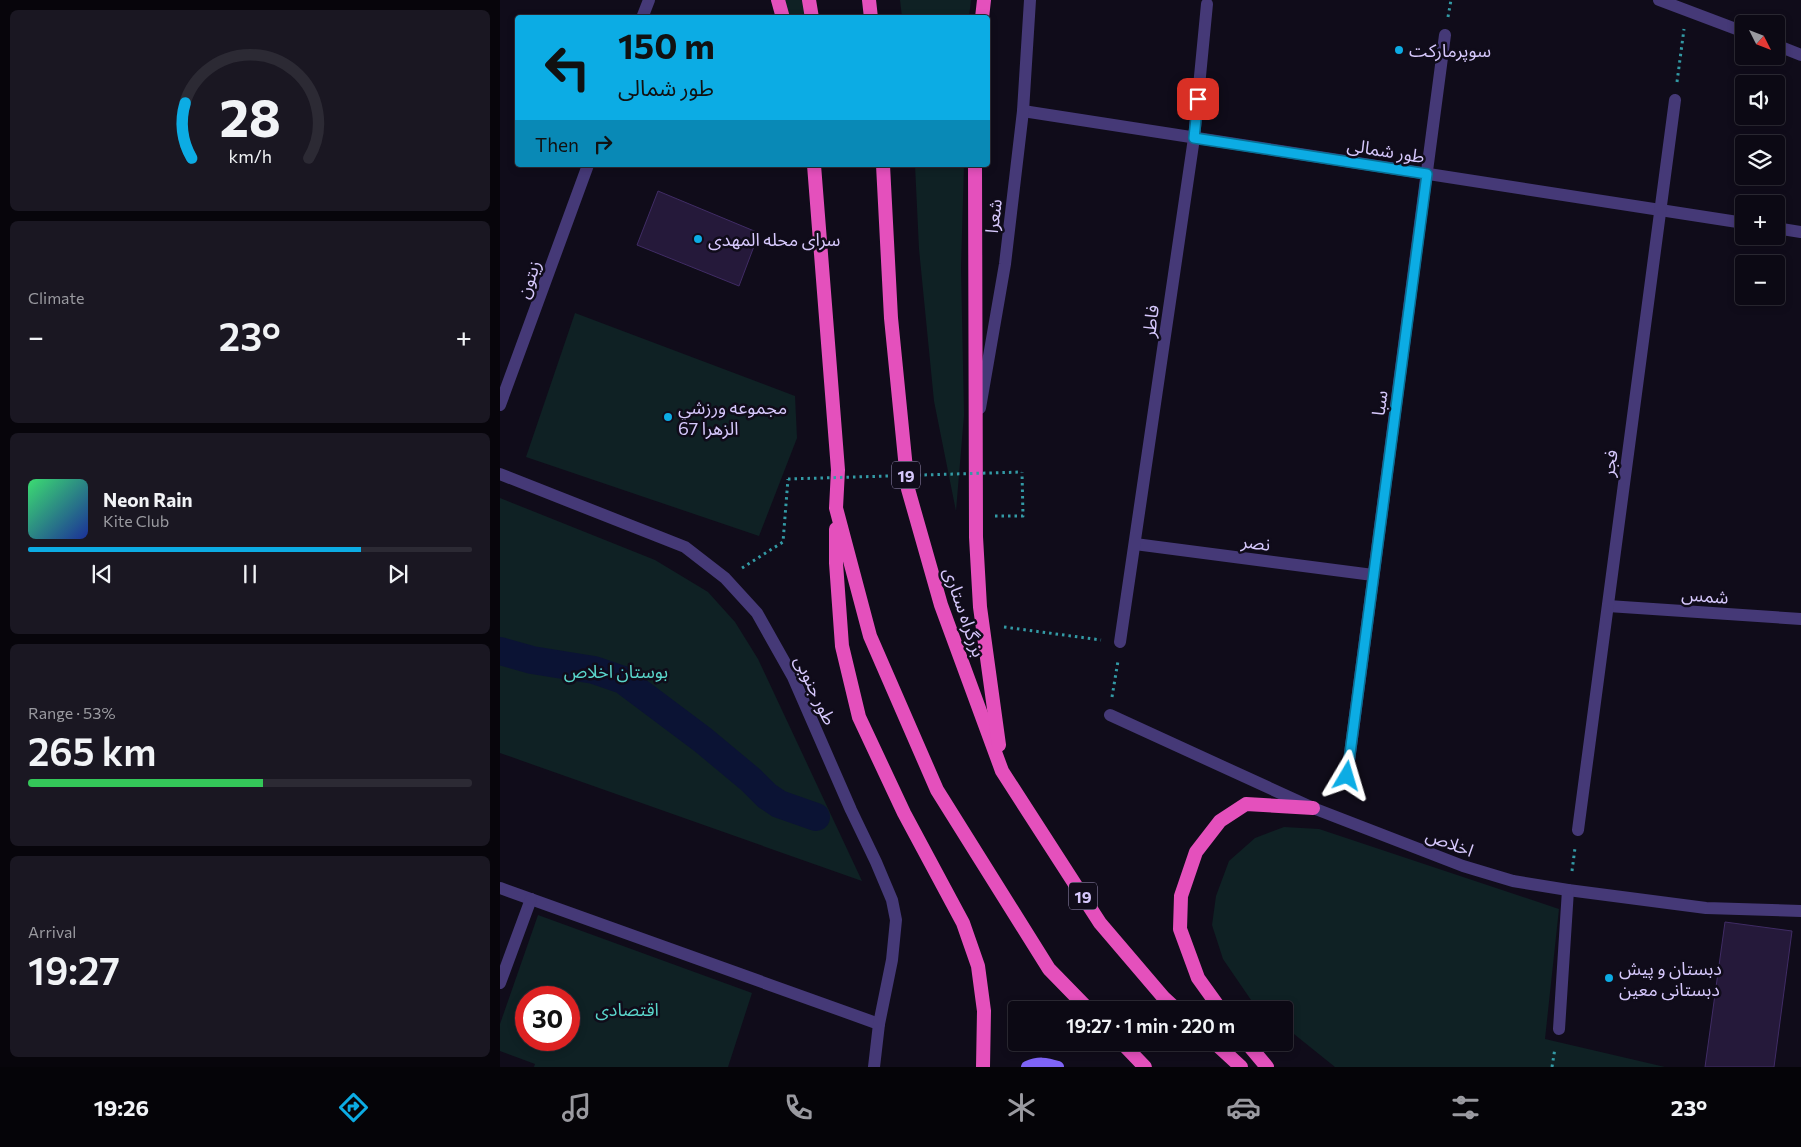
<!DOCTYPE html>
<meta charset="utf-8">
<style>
:root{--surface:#0c0914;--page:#1a1722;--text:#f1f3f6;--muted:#9a9aa0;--line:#2c2a34;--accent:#0cace4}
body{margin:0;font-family:Commissioner,"Noto Sans Arabic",sans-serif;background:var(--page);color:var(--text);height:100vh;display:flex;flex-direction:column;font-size:19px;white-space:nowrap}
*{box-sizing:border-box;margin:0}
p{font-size:16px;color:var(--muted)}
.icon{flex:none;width:28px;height:28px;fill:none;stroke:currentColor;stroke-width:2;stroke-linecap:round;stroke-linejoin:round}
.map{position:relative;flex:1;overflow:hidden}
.details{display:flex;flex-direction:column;gap:10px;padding:10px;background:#07050b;width:500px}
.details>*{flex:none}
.hud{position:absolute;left:15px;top:15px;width:475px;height:152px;border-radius:5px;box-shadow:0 2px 8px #0003,0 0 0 1px var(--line);background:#0cace4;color:#111;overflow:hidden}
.needle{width:32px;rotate:132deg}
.tools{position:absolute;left:1235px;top:15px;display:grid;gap:10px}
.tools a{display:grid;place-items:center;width:50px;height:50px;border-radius:5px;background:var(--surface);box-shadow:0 2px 8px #0003,0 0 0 1px var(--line);font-size:25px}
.speed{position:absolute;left:15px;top:986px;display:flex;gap:10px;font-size:25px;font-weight:700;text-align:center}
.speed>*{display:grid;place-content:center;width:65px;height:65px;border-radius:50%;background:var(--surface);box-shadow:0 2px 8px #0003,0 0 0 1px var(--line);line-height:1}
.speed .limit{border:8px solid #d22;background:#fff;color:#111}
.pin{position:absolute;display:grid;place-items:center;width:42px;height:42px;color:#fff;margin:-21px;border-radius:10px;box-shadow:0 2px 8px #0006}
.me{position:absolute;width:55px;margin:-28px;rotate:7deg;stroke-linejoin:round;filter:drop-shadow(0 0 4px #0008)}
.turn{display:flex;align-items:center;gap:18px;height:105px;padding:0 20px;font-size:22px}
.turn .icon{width:65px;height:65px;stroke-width:2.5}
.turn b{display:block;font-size:35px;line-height:42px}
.then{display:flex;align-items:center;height:48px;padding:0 20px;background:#0003;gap:10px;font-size:19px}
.big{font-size:38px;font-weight:600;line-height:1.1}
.details .card{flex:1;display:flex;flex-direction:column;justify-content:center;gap:8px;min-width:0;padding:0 18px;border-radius:8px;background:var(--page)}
.details .dial{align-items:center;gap:0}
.dial svg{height:130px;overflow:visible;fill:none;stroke:var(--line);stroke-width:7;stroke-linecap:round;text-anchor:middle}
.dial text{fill:var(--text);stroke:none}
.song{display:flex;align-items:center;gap:15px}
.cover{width:60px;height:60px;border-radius:8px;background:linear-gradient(135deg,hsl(140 70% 55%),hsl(230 70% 35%))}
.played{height:5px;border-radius:2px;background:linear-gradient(90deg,var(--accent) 75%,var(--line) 75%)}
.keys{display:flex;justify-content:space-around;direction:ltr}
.heat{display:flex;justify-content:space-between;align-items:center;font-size:28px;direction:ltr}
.charge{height:8px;border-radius:4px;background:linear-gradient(90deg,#34c759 53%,var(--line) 0)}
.trip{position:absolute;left:508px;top:1001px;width:285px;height:50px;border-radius:5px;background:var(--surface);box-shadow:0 2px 8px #0003,0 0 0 1px var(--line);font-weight:600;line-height:50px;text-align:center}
.menu{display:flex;height:80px;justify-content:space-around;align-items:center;background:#050408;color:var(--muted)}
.menu .icon{width:35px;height:35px}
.menu .selected{color:var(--accent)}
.menu b{font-size:22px;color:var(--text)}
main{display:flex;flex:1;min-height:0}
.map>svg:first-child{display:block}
.green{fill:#0f2124;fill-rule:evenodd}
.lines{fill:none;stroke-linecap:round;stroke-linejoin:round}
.canal{stroke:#0b1334;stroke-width:28}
.building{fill:#25193a;stroke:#402c65}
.path{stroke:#339aa5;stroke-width:3;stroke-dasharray:2.5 4;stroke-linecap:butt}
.minor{stroke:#453977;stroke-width:12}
.tertiary{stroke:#453977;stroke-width:12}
.secondary{stroke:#7f64f7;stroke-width:12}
.trunk{stroke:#e450bc;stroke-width:14}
.path-bridge{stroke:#339aa5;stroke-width:3;stroke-dasharray:2.5 4;stroke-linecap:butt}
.route-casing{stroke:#087094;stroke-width:12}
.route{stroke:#0cace4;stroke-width:9}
.poi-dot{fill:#0cace4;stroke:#100c1a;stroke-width:2}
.labels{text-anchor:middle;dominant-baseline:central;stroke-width:5;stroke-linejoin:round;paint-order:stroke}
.shield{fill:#100c1a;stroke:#9b90b8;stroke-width:1}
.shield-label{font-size:16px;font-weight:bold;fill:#d6c8fc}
.poi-label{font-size:18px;fill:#d6c8fc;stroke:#100c1a;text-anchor:start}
.street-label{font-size:18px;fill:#d6c8fc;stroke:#100c1a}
.park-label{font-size:18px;fill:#5ad6cb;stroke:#100c1a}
</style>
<main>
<section class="details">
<div class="card dial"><svg viewBox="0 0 100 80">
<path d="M14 69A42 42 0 1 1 86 69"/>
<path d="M14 69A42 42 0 0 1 10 35" stroke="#0cace4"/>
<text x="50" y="56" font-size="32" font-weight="700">28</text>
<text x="50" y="72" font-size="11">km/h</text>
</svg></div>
<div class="card"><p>Climate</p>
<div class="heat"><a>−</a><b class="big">23°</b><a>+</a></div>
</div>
<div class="card">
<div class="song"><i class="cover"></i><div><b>Neon Rain</b><p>Kite Club</p></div></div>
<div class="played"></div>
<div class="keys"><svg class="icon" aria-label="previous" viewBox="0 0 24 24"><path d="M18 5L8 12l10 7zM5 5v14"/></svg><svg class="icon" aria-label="pause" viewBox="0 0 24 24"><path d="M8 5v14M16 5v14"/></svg><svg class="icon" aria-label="next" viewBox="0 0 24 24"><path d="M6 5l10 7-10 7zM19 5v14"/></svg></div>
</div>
<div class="card"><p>Range · 53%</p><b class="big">265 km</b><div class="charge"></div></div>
<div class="card"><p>Arrival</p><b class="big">19:27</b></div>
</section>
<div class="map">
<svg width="1301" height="1067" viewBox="0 0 1301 1067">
<rect width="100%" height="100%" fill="#100c1a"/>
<!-- green -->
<g class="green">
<polygon points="278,0 309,0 312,17 283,17"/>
<polygon points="400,0 471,0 469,17 402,17"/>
<polygon points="415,165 464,165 461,267 464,415 456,511 434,401 419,249"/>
<polygon points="75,313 295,396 297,438 259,536 26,457"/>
<polygon points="0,498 155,560 208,592 235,622 258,659 362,881 0,753"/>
<polygon points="784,827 819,829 1059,909 1045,1039 1165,1067 835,1067 784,1026 784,1010 763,1010 751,1000 723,959 712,925 716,896 729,861 755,838"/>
<path d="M38 915 252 993 228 1067H34L35 1064 0 1051V1024ZM26 998H69V1040H26Z"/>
</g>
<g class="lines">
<!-- canal -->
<polyline class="canal" points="0,651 32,660 94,670 123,680 203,740 251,780 267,796 279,804 316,817"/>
</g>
<!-- building -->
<g class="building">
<polygon points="158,191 259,233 239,286 137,245"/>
<polygon points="1225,922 1292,931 1274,1067 1205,1067"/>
</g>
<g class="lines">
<!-- path -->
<g class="path">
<polyline points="948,17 951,0"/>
<polyline points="1177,82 1184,29"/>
<polyline points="495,516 523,516 522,472"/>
<polyline points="242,568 283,542 288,479"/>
<polyline points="504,627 601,640"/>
<polyline points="612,697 618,661"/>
<polyline points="1072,871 1075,848"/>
<polyline points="1052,1067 1055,1048"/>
</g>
<!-- minor -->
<g class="minor">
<polyline points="142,18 149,0"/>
<polyline points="523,111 1244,223"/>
<polyline points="1276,228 1301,232"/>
<polyline points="0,405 88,165"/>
<polyline points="635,544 873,575"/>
<polyline points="1108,606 1301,619"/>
<polyline points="620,642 694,138 707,4"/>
<polyline points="610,715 813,808 963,866 1013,881 1068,890 1206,908 1301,911"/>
<polyline points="847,776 945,35"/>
<polyline points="1078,830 1175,100"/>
<polyline points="0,888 379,1024"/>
<polyline points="0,983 31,899"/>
<polyline points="1059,1029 1068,890"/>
</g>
<!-- tertiary -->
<g class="tertiary">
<polyline points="1159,0 1244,32"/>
<polyline points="1276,45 1301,55"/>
<polyline points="480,408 505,264 523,111 530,0"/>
<polyline points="0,474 185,547 225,578 257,613 293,677 351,810 376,862 392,900 396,920 392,960 379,1024 374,1067"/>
</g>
<!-- secondary -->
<path class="secondary" d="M527 1067C538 1062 546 1063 558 1067"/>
<!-- trunk -->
<g class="trunk">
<polyline points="278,0 283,18"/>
<polyline points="309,0 312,18"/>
<polyline points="369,0 371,18"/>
<polyline points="482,18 484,0"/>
<polyline points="314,165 338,470 336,508 370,636 437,790 549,969 589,1010"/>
<polyline points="383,165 391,318 408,489 441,605 502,771 600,923 664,998 677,1010"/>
<polyline points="475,165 476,537 480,607 499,745"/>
<polyline points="336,529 336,563 342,646 359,717 404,813 463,923 478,966 484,1011 483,1067"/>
<polyline points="721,1010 698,978 680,929 681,896 696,852 720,821 746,804 813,808"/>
<polyline points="621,1042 645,1067"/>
<polyline points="714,1042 741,1067"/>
<polyline points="746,1042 767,1067"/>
</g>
<!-- path-bridge -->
<polyline class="path-bridge" points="288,479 522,472"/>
</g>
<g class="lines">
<defs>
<polyline id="route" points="698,99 694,138 927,174 847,776"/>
</defs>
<!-- route casing -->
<use href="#route" class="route-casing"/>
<!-- route -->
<use href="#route" class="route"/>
</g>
<!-- markers -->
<g class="poi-dot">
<circle cx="899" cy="50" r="5"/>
<circle cx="198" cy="239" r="5"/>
<circle cx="168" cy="417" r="5"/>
<circle cx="1109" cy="978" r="5"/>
</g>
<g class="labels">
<!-- shield labels -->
<g class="shield">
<rect x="392" y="461.5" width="28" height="27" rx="4"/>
<rect x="569" y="882.5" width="28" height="27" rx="4"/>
</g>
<g class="shield-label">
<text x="406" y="475">19</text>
<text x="583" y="896">19</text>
</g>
<!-- poi labels -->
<g class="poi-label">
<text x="909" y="50">سوپرمارکت</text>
<text x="208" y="239">سرای محله المهدی</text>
<text x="178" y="407">مجموعه ورزشي<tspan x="178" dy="21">الزهرا 67</tspan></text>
<text x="1119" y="968">دبستان و پیش<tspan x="1119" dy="21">دبستانی معین</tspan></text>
</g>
<!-- street labels -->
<g class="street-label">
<text transform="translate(886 150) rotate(9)">طور شمالی</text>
<text transform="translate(493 216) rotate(-83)">شعرا</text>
<text transform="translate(28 279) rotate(-70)">زیتون</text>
<text transform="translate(650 321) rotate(-82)">فاطر</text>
<text transform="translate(879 403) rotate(-82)">سبا</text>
<text transform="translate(1109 463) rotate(-82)">فجر</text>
<text transform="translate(756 542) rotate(7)">نصر</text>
<text transform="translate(1205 595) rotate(4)">شمس</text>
<text transform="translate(465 612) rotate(71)">بزرگراه ستاری</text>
<text transform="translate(316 690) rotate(65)">طور جنوبی</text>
<text transform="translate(950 842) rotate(21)">اخلاص</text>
</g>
<!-- park labels -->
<g class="park-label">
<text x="116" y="671">بوستان اخلاص</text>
<text x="127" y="1009">اقتصادی</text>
</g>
</g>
</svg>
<div class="tools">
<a><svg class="needle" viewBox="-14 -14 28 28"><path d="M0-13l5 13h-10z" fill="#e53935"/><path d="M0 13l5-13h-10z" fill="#9a9aa0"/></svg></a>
<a><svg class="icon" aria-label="sound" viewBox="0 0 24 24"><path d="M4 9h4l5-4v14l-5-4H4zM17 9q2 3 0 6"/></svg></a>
<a><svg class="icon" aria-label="layers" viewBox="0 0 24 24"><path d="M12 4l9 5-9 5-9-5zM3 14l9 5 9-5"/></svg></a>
<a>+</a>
<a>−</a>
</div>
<div class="speed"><div class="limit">30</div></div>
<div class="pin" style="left:698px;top:99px;background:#d93025"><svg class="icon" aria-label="arrive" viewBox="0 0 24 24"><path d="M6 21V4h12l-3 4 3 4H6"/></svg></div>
<svg class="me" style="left:847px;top:776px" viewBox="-20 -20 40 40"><path d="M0-17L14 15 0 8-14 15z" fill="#0cace4" stroke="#fff" stroke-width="4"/></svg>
<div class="trip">19:27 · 1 min · 220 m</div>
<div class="hud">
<div class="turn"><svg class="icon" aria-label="left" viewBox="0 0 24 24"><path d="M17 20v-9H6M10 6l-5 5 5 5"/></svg><div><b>150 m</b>طور شمالی</div></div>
<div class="then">Then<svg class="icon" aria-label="right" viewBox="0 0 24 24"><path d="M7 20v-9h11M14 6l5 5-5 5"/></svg></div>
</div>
</div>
</main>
<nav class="menu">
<b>19:26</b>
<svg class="icon selected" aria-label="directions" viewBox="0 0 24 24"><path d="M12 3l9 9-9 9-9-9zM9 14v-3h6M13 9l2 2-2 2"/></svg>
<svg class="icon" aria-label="music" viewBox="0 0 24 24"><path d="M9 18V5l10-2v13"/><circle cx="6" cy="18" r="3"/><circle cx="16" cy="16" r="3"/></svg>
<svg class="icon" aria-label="phone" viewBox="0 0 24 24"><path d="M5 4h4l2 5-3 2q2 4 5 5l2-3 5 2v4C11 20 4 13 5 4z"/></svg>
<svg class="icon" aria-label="climate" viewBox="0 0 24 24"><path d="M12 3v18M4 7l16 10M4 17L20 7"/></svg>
<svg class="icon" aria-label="car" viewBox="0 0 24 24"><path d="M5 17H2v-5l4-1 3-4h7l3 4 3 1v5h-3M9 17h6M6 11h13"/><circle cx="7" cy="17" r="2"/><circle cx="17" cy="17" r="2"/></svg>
<svg class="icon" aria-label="filters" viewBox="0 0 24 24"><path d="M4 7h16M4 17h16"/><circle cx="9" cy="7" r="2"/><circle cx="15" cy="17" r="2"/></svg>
<b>23°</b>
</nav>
